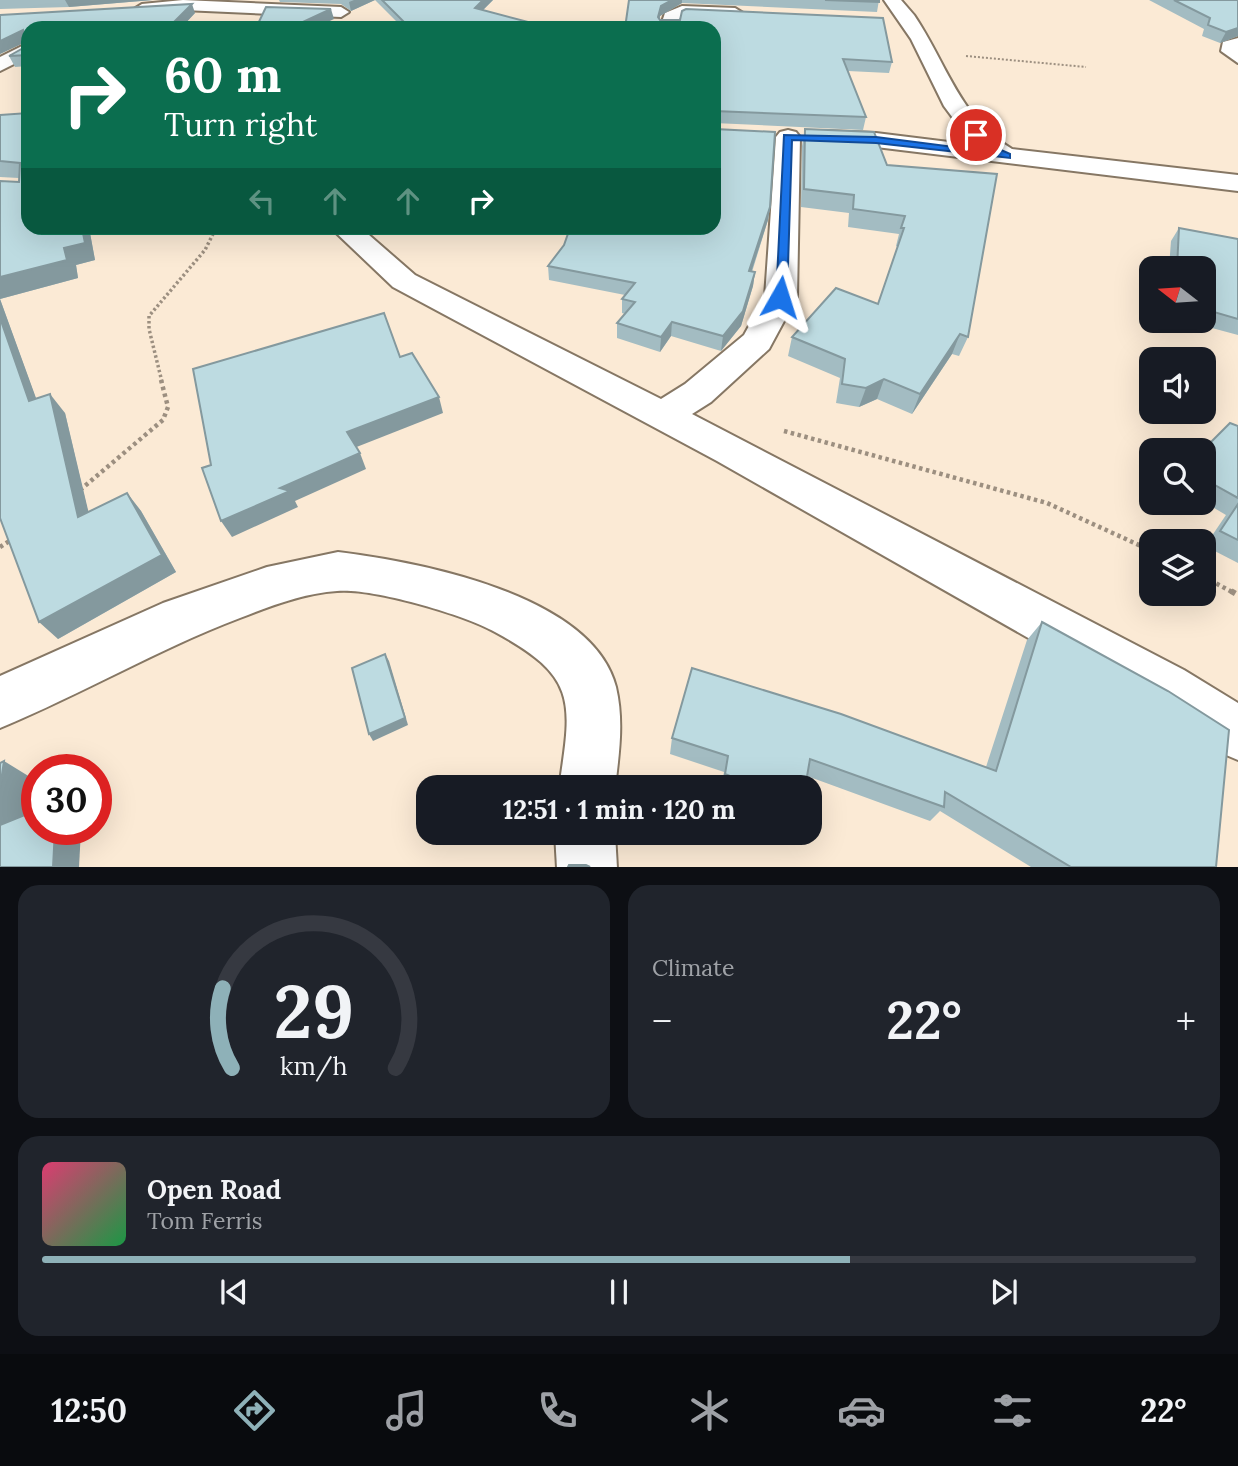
<!DOCTYPE html>
<meta charset="utf-8">
<style>
:root{--surface:#171b24;--page:#20242c;--text:#f1f3f6;--muted:#9ea1a6;--line:#363941;--accent:#8eb1b8}
body{margin:0;font-family:Lora,serif;background:var(--page);color:var(--text);height:100vh;display:flex;flex-direction:column;font-size:26px;white-space:nowrap}
*{box-sizing:border-box;margin:0}
p{font-size:23px;color:var(--muted)}
.icon{flex:none;width:38px;height:38px;fill:none;stroke:currentColor;stroke-width:2;stroke-linecap:round;stroke-linejoin:round}
.map{position:relative;height:867px;overflow:hidden}
.details{display:flex;flex-direction:column;gap:18px;padding:18px;background:#0d0f14;flex:1}
.details>*{flex:none}
.hud{position:absolute;left:21px;top:21px;width:700px;height:214px;border-radius:21px;box-shadow:0 7px 28px #0002;background:#0b6e4f;color:#fff;overflow:hidden}
.needle{width:46px;rotate:287deg}
.fabs{position:absolute;left:1139px;top:256px;display:grid;gap:14px}
.fabs a{display:grid;place-items:center;width:77px;height:77px;border-radius:14px;background:var(--surface);box-shadow:0 7px 28px #0002;font-size:35px}
.speed{position:absolute;left:21px;top:754px;display:flex;gap:14px;font-size:35px;font-weight:700;text-align:center}
.speed>*{display:grid;place-content:center;width:91px;height:91px;border-radius:50%;background:var(--surface);box-shadow:0 7px 28px #0002;line-height:1}
.speed .limit{border:10px solid #d22;background:#fff;color:#111}
.pin{position:absolute;display:grid;place-items:center;width:60px;height:60px;color:#fff;margin:-30px;border:4px solid #fff;border-radius:50%;box-shadow:0 2px 7px #0007}
.me{position:absolute;width:77px;margin:-38px;rotate:6deg;stroke-linejoin:round;filter:drop-shadow(0 0 5px #0008)}
.turn{display:flex;align-items:center;gap:24px;height:147px;padding:0 28px;font-size:32px}
.turn .icon{width:91px;height:91px;stroke-width:2.5}
.turn b{display:block;font-size:49px;line-height:60px}
.lanes{display:flex;align-items:center;height:66px;padding:0 28px;background:#0003;justify-content:center;gap:35px;direction:ltr}
.lanes .off{opacity:.35}
.big{font-size:52px;font-weight:800;line-height:1.1}
.details .card{flex:1;display:flex;flex-direction:column;justify-content:center;gap:10px;min-width:0;padding:0 24px;border-radius:21px;background:var(--page)}
.details .dial{align-items:center;gap:0}
.dial svg{height:182px;overflow:visible;fill:none;stroke:var(--line);stroke-width:7;stroke-linecap:round;text-anchor:middle}
.dial text{fill:var(--text);stroke:none}
.song{display:flex;align-items:center;gap:21px}
.cover{width:84px;height:84px;border-radius:10px;background:linear-gradient(135deg,hsl(340 70% 55%),hsl(140 70% 35%))}
.played{height:7px;border-radius:4px;background:linear-gradient(90deg,var(--accent) 70%,var(--line) 70%)}
.keys{display:flex;justify-content:space-around;direction:ltr}
.heat{display:flex;justify-content:space-between;align-items:center;font-size:38px;direction:ltr}
.details .tiles{flex:1;display:grid;gap:18px;grid-template-columns:1fr 1fr}
.card:last-child{grid-column:span 2}
.trip{position:absolute;left:416px;top:775px;width:406px;height:70px;border-radius:21px;background:var(--surface);box-shadow:0 7px 28px #0002;font-weight:800;line-height:70px;text-align:center}
.tab-bar{display:flex;height:112px;justify-content:space-around;align-items:center;background:#090b0e;color:var(--muted)}
.tab-bar .icon{width:49px;height:49px}
.tab-bar .active{color:var(--accent)}
.tab-bar b{font-size:32px;color:var(--text)}
.map>svg:first-child{display:block}
.lines{fill:none;stroke-linecap:round;stroke-linejoin:round}
.minor-casing{stroke:#867764;stroke-width:4}
.path-far3{stroke:#9c8f80;stroke-width:2;stroke-dasharray:2 2;stroke-linecap:butt}
.path-far2{stroke:#9c8f80;stroke-width:3.5;stroke-dasharray:2.5 2.5;stroke-linecap:butt}
.path-far1{stroke:#9c8f80;stroke-width:4.5;stroke-dasharray:3.5 3.5;stroke-linecap:butt}
.path{stroke:#9c8f80;stroke-width:6;stroke-dasharray:5 5;stroke-linecap:butt}
.minor{fill:#fff;fill-rule:evenodd}
.wall{fill:#a3bcc2}
.shaded-wall{fill:#84999e}
.building{fill:#bddbe1;stroke:#84999e;stroke-width:2}
.route{fill:#1a73e8;stroke:#114b97;stroke-width:2}
</style>
<div class="map">
<svg width="1238" height="868" viewBox="0 0 1238 868">
<rect width="100%" height="100%" fill="#fbead5"/>
<g class="lines">
<defs>
<g id="minor">
<polygon points="183,0 341,7 349,12 341,17 183,10 142,14 134,9 142,4"/>
<path d="M884 0H901L914 15C946 62 960 119 1012 149L1238 175V191L876 147 816 143 812 138 816 133 824 131 876 133 973 145 944 106 911 39Z"/>
<polygon points="682,6 735,8 743,13 735,18 685,16 679,19 678,28 660,28 665,13"/>
<polygon points="1238,38 1238,63 1221,51 1223,42"/>
<polygon points="28,43 28,57 0,71 0,57"/>
<polygon points="788,130 796,132 800,137 797,297 769,349 711,402 692,414 1184,670 1238,703 1238,760 1219,752 1148,706 717,461 393,287 331,228 361,228 415,275 661,399 685,384 744,335 765,297 776,137 780,132"/>
<path d="M338 552C418 562 592 594 616 687 624 721 619 754 615 788H559C572 701 578 677 495 632 462 614 373 588 337 591 305 593 270 606 240 618 158 649 82 694 0 728V676L163 603 267 567Z"/>
<polygon points="555,833 615,833 617,868 557,868"/>
</g>
</defs>
<!-- minor casing -->
<use href="#minor" class="minor-casing"/>
<!-- path-far3 -->
<polyline class="path-far3" points="966,56 1086,67"/>
<!-- path-far2 -->
<polyline class="path-far2" points="162,382 149,329 149,316 205,250 216,228"/>
<!-- path-far1 -->
<g class="path-far1">
<polyline points="784,431 1047,503 1152,551"/>
<polyline points="80,490 163,420 168,407 161,380"/>
<polyline points="0,547 11,540"/>
<polyline points="1204,577 1234,593"/>
</g>
<!-- path -->
<polyline class="path" points="1231,591 1238,595"/>
<!-- minor -->
<use href="#minor" class="minor"/>
</g>
<!-- wall -->
<g class="wall">
<polygon points="0,0 153,0 69,7 0,9"/>
<polygon points="279,0 493,0 483,10 551,28 403,28 375,0 351,11 341,4 280,2"/>
<polygon points="629,0 879,0 877,12 682,3 660,16 660,20 680,20 682,11 686,9 883,18 892,62 889,73 848,71 866,117 863,130 714,123 715,129 775,132 770,207 768,220 752,272 755,272 753,286 741,326 721,351 671,336 660,352 617,338 617,323 625,314 622,313 622,299 625,295 549,280 548,266 564,245 570,228 714,228 714,28 625,28"/>
<polygon points="1149,0 1238,0 1238,36 1220,43 1202,36 1204,29"/>
<polygon points="195,13 181,28 28,28 28,66 15,67 9,56 25,47 24,42 0,54 0,15"/>
<polygon points="0,115 90,233 95,260 76,265 78,278 0,299 36,399 65,413 88,512 127,493 141,511 176,572 58,639 0,518 0,181 19,182 19,178 0,177"/>
<polygon points="805,129 887,165 968,337 959,356 952,354 912,414 877,399 859,407 836,403 840,378 788,356 792,337 878,304 898,247 896,246 899,234 848,227 849,213 801,207 802,146"/>
<polygon points="1179,228 1238,239 1238,335 1197,324 1197,320 1204,320 1204,268 1169,268 1171,241"/>
<polygon points="1238,426 1238,563 1205,546 1226,515 1204,502 1204,450"/>
<polygon points="1042,622 1216,867 1031,867 940,811 930,821 807,776 805,788 721,788 724,772 670,754 672,738 986,767 1027,640"/>
</g>
<!-- shaded-wall -->
<g class="shaded-wall">
<polygon points="65,0 153,0 69,7"/>
<polygon points="354,0 375,0 351,11 349,2"/>
<polygon points="483,0 493,0 476,17 475,8"/>
<polygon points="672,0 682,0 682,3 660,16 657,27 658,17 661,6"/>
<polygon points="192,4 195,13 181,28 168,28"/>
<polygon points="331,9 334,19 315,28 290,28"/>
<polygon points="1238,28 1238,36 1220,43 1226,32"/>
<polygon points="23,30 28,41 0,54 0,41"/>
<polygon points="770,207 768,220 747,285 749,271"/>
<polygon points="82,228 97,228 90,233 95,260 76,265 78,278 0,299 44,420 29,401 0,318 0,277 64,248"/>
<polygon points="755,272 753,286 741,326 721,351 723,336"/>
<polygon points="672,322 671,336 660,352 661,337"/>
<polygon points="960,334 952,354 912,414 920,394"/>
<polygon points="884,379 877,399 859,407 866,388"/>
<polygon points="50,394 65,413 94,535 78,517"/>
<polygon points="439,397 443,413 354,448 347,432"/>
<polygon points="360,453 366,469 295,501 298,507 232,537 221,521 280,488"/>
<polygon points="127,493 141,511 176,572 58,639 39,622"/>
<polygon points="385,654 389,661 408,725 373,741 369,734"/>
<polygon points="4,761 30,777 23,840 0,829 0,788"/>
<polygon points="55,830 81,830 79,867 53,867"/>
</g>
<!-- building -->
<g class="building">
<polygon points="382,0 483,0 475,8 551,28 410,28"/>
<polygon points="629,0 672,0 661,6 658,17 660,20 680,20 682,11 686,9 883,18 892,62 843,59 866,117 714,111 714,28 625,28"/>
<polygon points="825,0 879,0 879,2"/>
<polygon points="1174,0 1238,0 1238,28 1226,32 1208,25 1210,18"/>
<polygon points="192,4 168,28 28,28 28,55 9,56 25,47 23,30 0,41 0,15"/>
<polygon points="266,7 331,9 290,28 256,28"/>
<polygon points="28,113 28,228 82,228 85,243 64,248 67,260 0,277 0,181 19,182 20,163 0,161 0,115"/>
<polygon points="714,118 715,129 775,132 770,207 749,271 755,272 743,311 723,336 672,322 661,337 617,323 635,302 622,299 635,283 548,266 564,245 570,228 714,228"/>
<polygon points="805,129 874,132 887,165 997,174 968,337 960,334 920,394 884,379 866,388 842,384 845,359 792,337 836,288 878,304 904,228 901,228 905,216 853,209 854,195 804,189"/>
<polygon points="1179,228 1238,239 1238,319 1207,310 1207,297 1204,296 1204,268 1177,268"/>
<polygon points="384,313 400,357 412,353 439,397 347,432 360,453 280,488 290,491 221,521 202,468 211,465 193,369"/>
<polygon points="0,318 29,401 50,394 78,517 127,493 162,555 39,622 0,518"/>
<polygon points="1230,423 1238,426 1238,498 1204,479 1204,450 1203,450"/>
<polygon points="1238,504 1238,540 1220,531"/>
<polygon points="1042,622 1168,691 1229,730 1216,867 1071,867 945,792 944,807 810,759 805,788 760,788 725,774 728,756 672,738 692,668 841,714 996,771"/>
<polygon points="385,654 405,718 369,734 352,668"/>
<polygon points="4,761 0,788 0,763"/>
<polygon points="37,810 37,830 55,830 53,867 0,867 0,825"/>
<polygon points="569,865 586,865 590,867 568,867"/>
</g>
<!-- route -->
<polygon class="route" points="976,133 992,146 1010,154 1010,158 876,143 792,140 787,297 776,299 784,135 876,137 985,151 971,135"/>
</svg>
<div class="fabs">
<a><svg class="needle" viewBox="-14 -14 28 28"><path d="M0-13l5 13h-10z" fill="#e53935"/><path d="M0 13l5-13h-10z" fill="#9ea1a6"/></svg></a>
<a><svg class="icon" aria-label="sound" viewBox="0 0 24 24"><path d="M4 9h4l5-4v14l-5-4H4zM17 9q2 3 0 6"/></svg></a>
<a><svg class="icon" aria-label="search" viewBox="0 0 24 24"><circle cx="10" cy="10" r="6"/><path d="M15 15l6 6"/></svg></a>
<a><svg class="icon" aria-label="layers" viewBox="0 0 24 24"><path d="M12 4l9 5-9 5-9-5zM3 14l9 5 9-5"/></svg></a>
</div>
<div class="speed"><div class="limit">30</div></div>
<div class="pin" style="left:976px;top:135px;background:#d93025"><svg class="icon" aria-label="arrive" viewBox="0 0 24 24"><path d="M6 21V4h12l-3 4 3 4H6"/></svg></div>
<svg class="me" style="left:780px;top:297px" viewBox="-20 -20 40 40"><path d="M0-17L14 15 0 8-14 15z" fill="#1a73e8" stroke="#fff" stroke-width="4"/></svg>
<div class="trip">12:51 · 1 min · 120 m</div>
<div class="hud">
<div class="turn"><svg class="icon" aria-label="right" viewBox="0 0 24 24"><path d="M7 20v-9h11M14 6l5 5-5 5"/></svg><div><b>60 m</b>Turn right</div></div>
<div class="lanes"><svg class="icon off" aria-label="left" viewBox="0 0 24 24"><path d="M17 20v-9H6M10 6l-5 5 5 5"/></svg><svg class="icon off" aria-label="ahead" viewBox="0 0 24 24"><path d="M12 20V5M6 11l6-6 6 6"/></svg><svg class="icon off" aria-label="ahead" viewBox="0 0 24 24"><path d="M12 20V5M6 11l6-6 6 6"/></svg><svg class="icon" aria-label="right" viewBox="0 0 24 24"><path d="M7 20v-9h11M14 6l5 5-5 5"/></svg></div>
</div>
</div>
<section class="details">
<div class="tiles">
<div class="card dial"><svg viewBox="0 0 100 80">
<path d="M14 69A42 42 0 1 1 86 69"/>
<path d="M14 69A42 42 0 0 1 10 34" stroke="#8eb1b8"/>
<text x="50" y="56" font-size="32" font-weight="700">29</text>
<text x="50" y="72" font-size="11">km/h</text>
</svg></div>
<div class="card"><p>Climate</p>
<div class="heat"><a>−</a><b class="big">22°</b><a>+</a></div>
</div>
<div class="card">
<div class="song"><i class="cover"></i><div><b>Open Road</b><p>Tom Ferris</p></div></div>
<div class="played"></div>
<div class="keys"><svg class="icon" aria-label="previous" viewBox="0 0 24 24"><path d="M18 5L8 12l10 7zM5 5v14"/></svg><svg class="icon" aria-label="pause" viewBox="0 0 24 24"><path d="M8 5v14M16 5v14"/></svg><svg class="icon" aria-label="next" viewBox="0 0 24 24"><path d="M6 5l10 7-10 7zM19 5v14"/></svg></div>
</div>
</div>
</section>
<nav class="tab-bar">
<b>12:50</b>
<svg class="icon active" aria-label="directions" viewBox="0 0 24 24"><path d="M12 3l9 9-9 9-9-9zM9 14v-3h6M13 9l2 2-2 2"/></svg>
<svg class="icon" aria-label="music" viewBox="0 0 24 24"><path d="M9 18V5l10-2v13"/><circle cx="6" cy="18" r="3"/><circle cx="16" cy="16" r="3"/></svg>
<svg class="icon" aria-label="phone" viewBox="0 0 24 24"><path d="M5 4h4l2 5-3 2q2 4 5 5l2-3 5 2v4C11 20 4 13 5 4z"/></svg>
<svg class="icon" aria-label="climate" viewBox="0 0 24 24"><path d="M12 3v18M4 7l16 10M4 17L20 7"/></svg>
<svg class="icon" aria-label="car" viewBox="0 0 24 24"><path d="M5 17H2v-5l4-1 3-4h7l3 4 3 1v5h-3M9 17h6M6 11h13"/><circle cx="7" cy="17" r="2"/><circle cx="17" cy="17" r="2"/></svg>
<svg class="icon" aria-label="filters" viewBox="0 0 24 24"><path d="M4 7h16M4 17h16"/><circle cx="9" cy="7" r="2"/><circle cx="15" cy="17" r="2"/></svg>
<b>22°</b>
</nav>
